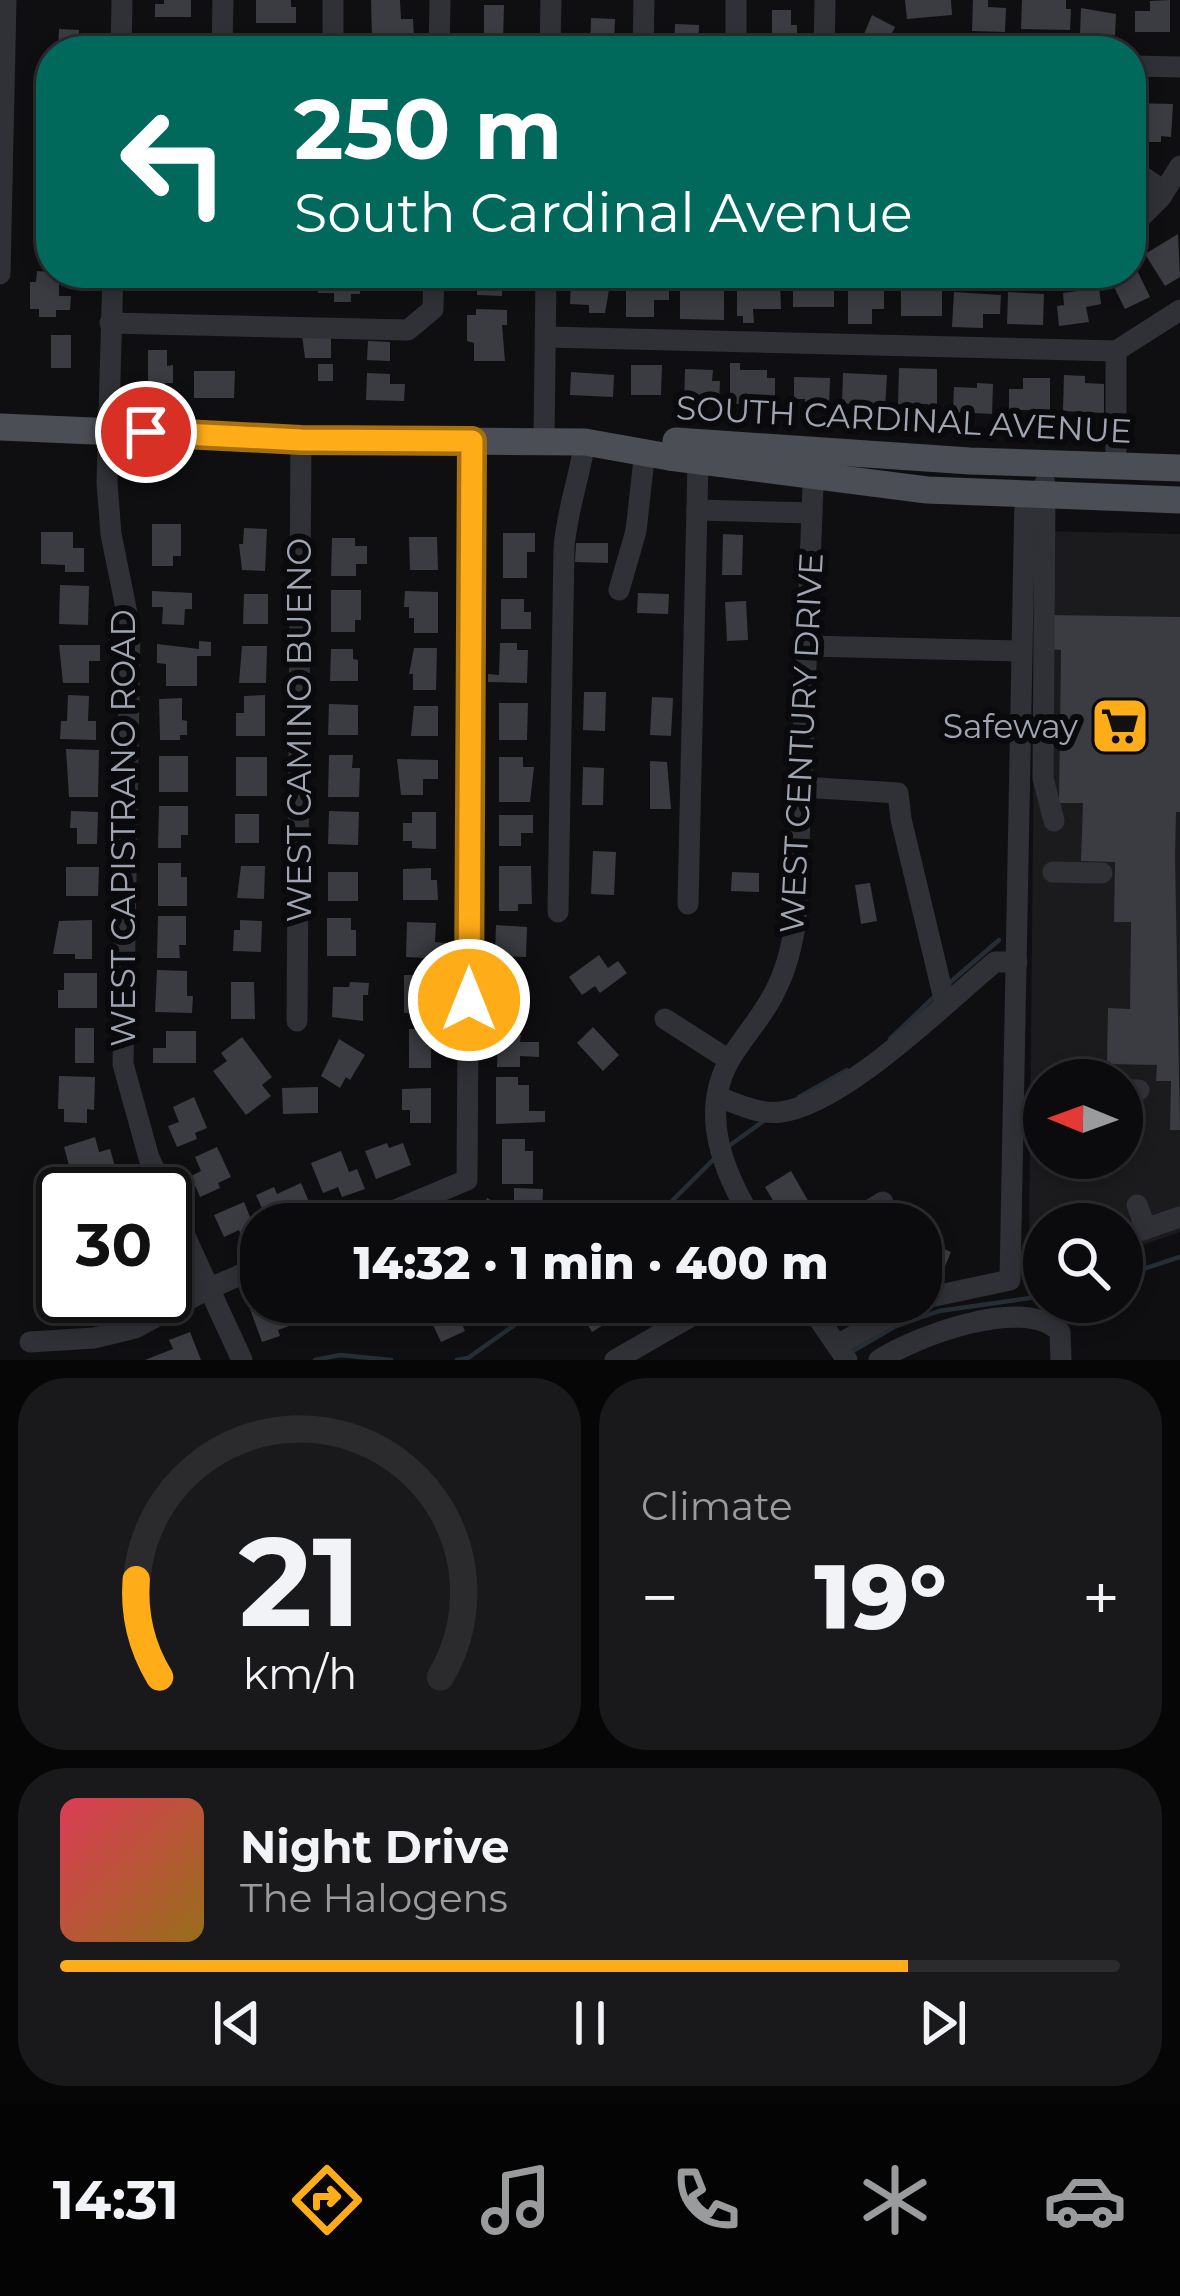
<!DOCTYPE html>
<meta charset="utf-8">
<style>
:root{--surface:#0b0b0d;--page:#19191b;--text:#f1f3f6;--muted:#9a9b9d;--line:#2b2b2e;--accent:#ffac19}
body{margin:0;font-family:Montserrat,sans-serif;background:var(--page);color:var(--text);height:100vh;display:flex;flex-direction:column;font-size:45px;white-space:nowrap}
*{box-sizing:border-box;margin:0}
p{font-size:39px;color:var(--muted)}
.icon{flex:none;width:66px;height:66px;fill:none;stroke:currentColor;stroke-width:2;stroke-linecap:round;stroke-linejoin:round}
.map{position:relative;height:1360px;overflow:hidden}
.panel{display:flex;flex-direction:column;gap:18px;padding:18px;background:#060607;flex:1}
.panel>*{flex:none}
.hud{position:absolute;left:36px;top:36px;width:1110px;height:252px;border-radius:48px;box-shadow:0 6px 18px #0003,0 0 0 3px var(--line);background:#00695c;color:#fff;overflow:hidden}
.needle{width:78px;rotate:271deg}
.fabs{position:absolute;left:1023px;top:1059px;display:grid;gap:24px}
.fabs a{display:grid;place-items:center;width:120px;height:120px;border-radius:50%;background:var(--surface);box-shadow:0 6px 18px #0003,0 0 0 3px var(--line);font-size:60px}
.speed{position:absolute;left:36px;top:1167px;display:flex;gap:24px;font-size:60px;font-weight:700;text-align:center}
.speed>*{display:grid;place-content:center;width:156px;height:156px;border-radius:50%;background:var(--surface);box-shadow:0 6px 18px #0003,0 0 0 3px var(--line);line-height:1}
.speed .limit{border:6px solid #111;border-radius:18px;background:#fff;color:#111}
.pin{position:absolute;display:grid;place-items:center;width:102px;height:102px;color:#fff;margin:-51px;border:6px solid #fff;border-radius:50%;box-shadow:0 3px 12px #0007}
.me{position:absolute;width:132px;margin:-66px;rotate:0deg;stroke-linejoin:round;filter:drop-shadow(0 0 9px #0008)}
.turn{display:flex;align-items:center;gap:42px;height:252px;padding:0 60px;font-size:54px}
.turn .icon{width:156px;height:156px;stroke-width:2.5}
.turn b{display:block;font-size:84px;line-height:102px}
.big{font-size:90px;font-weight:800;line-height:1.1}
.panel .card{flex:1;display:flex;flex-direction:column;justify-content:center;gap:18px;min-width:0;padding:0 42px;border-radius:48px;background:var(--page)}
.panel .dial{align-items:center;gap:0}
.dial svg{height:312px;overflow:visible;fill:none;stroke:var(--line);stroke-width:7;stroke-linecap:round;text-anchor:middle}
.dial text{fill:var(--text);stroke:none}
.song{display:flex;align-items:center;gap:36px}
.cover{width:144px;height:144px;border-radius:18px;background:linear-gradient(135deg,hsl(350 70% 55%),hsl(40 70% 35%))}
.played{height:12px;border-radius:6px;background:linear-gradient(90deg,var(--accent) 80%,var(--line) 80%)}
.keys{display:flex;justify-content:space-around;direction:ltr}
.heat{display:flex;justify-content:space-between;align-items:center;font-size:66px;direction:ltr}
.panel .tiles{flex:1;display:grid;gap:18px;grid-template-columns:1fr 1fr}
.card:last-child{grid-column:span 2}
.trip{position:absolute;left:240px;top:1203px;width:702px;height:120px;border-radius:48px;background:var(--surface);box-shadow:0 6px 18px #0003,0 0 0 3px var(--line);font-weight:800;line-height:120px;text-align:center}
.tab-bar{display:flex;height:192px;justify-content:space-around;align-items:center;background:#040405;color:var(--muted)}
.tab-bar .icon{width:84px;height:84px}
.tab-bar .on{color:var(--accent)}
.tab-bar b{font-size:54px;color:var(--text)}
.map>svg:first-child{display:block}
.built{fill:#1b1b1e;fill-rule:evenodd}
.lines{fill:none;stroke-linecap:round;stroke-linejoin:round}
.stream{stroke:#252e35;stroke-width:4.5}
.building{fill:#3b3c41}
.minor{stroke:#303136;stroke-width:21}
.major{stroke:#4c4e55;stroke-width:27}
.route-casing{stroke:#a67010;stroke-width:30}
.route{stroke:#ffac19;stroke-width:21}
.labels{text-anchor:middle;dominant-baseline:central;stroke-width:12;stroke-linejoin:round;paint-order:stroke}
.street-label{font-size:33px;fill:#9fa5b3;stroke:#0a0a0c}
.poi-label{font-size:33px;fill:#9fa5b3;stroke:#0a0a0c;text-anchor:end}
</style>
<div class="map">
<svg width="1180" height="1360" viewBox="0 0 1180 1360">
<rect width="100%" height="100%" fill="#0f0f11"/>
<!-- built -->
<path class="built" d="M1036 531 1180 534V1232L1122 1252V1224H1044V1267L1029 1240ZM1044 1080H1122V1158H1044Z"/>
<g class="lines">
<!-- stream -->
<g class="stream">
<polyline points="947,985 999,940"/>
<polyline points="890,1039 934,997"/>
<polyline points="799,1097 847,1070"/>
<polyline points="726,1148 765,1120"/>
<polyline points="649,1224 717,1156"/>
<polyline points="1122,1276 1180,1257"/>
<polyline points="853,1351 894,1327 939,1311 1044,1296"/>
<polyline points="315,1360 340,1355 391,1360"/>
<polyline points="457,1360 468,1358 547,1302"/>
</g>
</g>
<!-- building -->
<g class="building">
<polygon points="164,0 191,0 191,17 155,17 155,4 164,4"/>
<polygon points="256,0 291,0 291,7 296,7 296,23 256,23"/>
<polygon points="371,0 400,0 401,19 413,19 414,37 372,38"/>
<polygon points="905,0 951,0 952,15 907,19"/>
<polygon points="973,0 988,0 988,7 1006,8 1005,32 972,31"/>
<polygon points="1022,0 1066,0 1066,9 1071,9 1070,30 1021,29"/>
<polygon points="1170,0 1170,32 1135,32 1135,11 1150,11 1150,1"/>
<polygon points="484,5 504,5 503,41 484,40"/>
<polygon points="1081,8 1116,14 1115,35 1080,34"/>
<polygon points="772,10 791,10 791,25 797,25 797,46 772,46"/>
<polygon points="872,15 895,27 883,51 857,51"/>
<polygon points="591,18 615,19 614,43 619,43 619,51 590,51"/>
<polygon points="675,24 699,25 698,51 674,51"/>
<polygon points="59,29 79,30 79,51 58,51"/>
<polygon points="273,38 298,38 298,51 265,51 265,46 274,46"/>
<polygon points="1131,103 1173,104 1171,137 1161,136 1161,142 1131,142"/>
<rect x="37" y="107" width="14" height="22"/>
<rect x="40" y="153" width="11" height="22"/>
<polygon points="39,208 51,209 51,250 46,248 45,226 38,220"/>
<polygon points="1178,234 1180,277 1165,286 1145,254"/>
<polygon points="1131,258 1150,297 1125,309 1111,281 1118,278 1116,273 1131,273"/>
<polygon points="37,271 59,273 59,296 71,296 70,310 56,310 56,317 39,317 39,309 30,309 30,282 36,282"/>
<rect x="141" y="273" width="41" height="7"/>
<polygon points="201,273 241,273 241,291 204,291"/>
<polygon points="260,273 301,273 300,289 259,286"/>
<polygon points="318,273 359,273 360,294 351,294 351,302 334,302 334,293 318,293"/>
<polygon points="477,273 503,273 502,296 477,295"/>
<polygon points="626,279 669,280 669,300 654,300 654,317 626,317"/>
<polygon points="571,282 610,284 605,313 589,313 589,305 570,304"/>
<polygon points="780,283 781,309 753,309 754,323 743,323 743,316 737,316 737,284"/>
<rect x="793" y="285" width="41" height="22"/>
<polygon points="1099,288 1101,304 1086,307 1089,322 1059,326 1057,306 1064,305 1063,293"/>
<polygon points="680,289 724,289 724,320 680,319"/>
<polygon points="848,290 884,290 884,309 872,309 872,324 848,324"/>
<rect x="901" y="291" width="41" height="25"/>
<polygon points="954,292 1001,295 1000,314 983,314 983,328 952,327"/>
<polygon points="1008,292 1044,294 1043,325 1007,324"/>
<polygon points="476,309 507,310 507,325 502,325 505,361 474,361 474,343 467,341 467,315 476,315"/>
<rect x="51" y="335" width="20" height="33"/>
<polygon points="302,335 331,335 331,358 305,358"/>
<polygon points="368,341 390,342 390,361 367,360"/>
<polygon points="148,350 167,350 167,366 173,365 173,383 165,383 165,397 148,397"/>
<polygon points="730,363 740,363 740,370 767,370 767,378 775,378 775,404 730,404"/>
<rect x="318" y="364" width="15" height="17"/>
<polygon points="631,365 662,365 661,395 631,395"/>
<polygon points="899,368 937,369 937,418 928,417 928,404 898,404"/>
<polygon points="685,369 713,370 712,381 720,381 719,404 684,403"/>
<polygon points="194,371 235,371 234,398 194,398"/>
<polygon points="571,372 614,375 613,397 570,395"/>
<polygon points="367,373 390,374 390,384 405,384 404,401 366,400"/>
<polygon points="843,373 887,375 885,409 842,403"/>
<polygon points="1064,375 1085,376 1085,383 1104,384 1104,413 1063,411"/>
<polygon points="794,377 830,378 829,406 805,405 805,399 794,399"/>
<polygon points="1023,378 1050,378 1050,410 1009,410 1009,389 1023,389"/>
<polygon points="977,383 993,384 992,414 953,412 954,387 977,388"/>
<polygon points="152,524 181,524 181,556 173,556 173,566 152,566"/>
<polygon points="244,528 267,529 265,571 242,570 239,544 243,544"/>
<polygon points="41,532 73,532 73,548 84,548 84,572 65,572 65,565 41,564"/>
<polygon points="503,533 535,533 535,552 527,552 527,578 503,578"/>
<polygon points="723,534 743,535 742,575 722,575"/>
<polygon points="409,537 437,537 438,570 410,570"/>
<polygon points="332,538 355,538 355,546 367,546 367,564 356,564 356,576 331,576"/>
<polygon points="576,543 608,543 608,563 575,562"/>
<polygon points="60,585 89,586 88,625 59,624"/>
<polygon points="331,590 361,590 361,620 355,620 355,632 331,632"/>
<polygon points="152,591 192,593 192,609 185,609 184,625 162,624 163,607 152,607"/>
<polygon points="405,591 438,592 438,633 414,633 414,618 409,618 409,607 404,607"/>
<polygon points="638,593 669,594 668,614 637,613"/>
<polygon points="244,594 268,594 268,624 243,624"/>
<polygon points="501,599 524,599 524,612 531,612 531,629 501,629"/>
<polygon points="746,601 748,640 727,641 725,602"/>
<polygon points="1049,615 1180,617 1180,812 1176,812 1175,855 1180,1130 1170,1130 1171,1081 1156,1081 1157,1065 1107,1064 1108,1008 1130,1009 1131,922 1114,922 1115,862 1081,861 1083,803 1059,803 1061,650 1049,649"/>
<polygon points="199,641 211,642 211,656 197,656 197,686 166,686 166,664 157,663 157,644 199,649"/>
<polygon points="500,643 517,643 517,650 528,650 527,683 488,682 488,674 499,675"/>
<polygon points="59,645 100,645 100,661 89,661 89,683 63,683"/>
<polygon points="242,646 267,646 266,683 239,683"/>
<polygon points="414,648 437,648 436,690 413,690 413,674 409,674"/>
<polygon points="331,649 353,649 353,659 358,660 358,681 330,681"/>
<polygon points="584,692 606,692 605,731 583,730"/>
<polygon points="68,695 89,696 88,721 96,721 96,740 60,739 61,721 67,721"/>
<polygon points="265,695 265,736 236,736 236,713 244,713 244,696"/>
<polygon points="652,697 673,698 671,736 650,735"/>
<polygon points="182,698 182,720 187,721 187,735 180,735 180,740 160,740 159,699"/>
<polygon points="499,703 528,703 527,740 499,740"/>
<polygon points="329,704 358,705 358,735 328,735"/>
<polygon points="414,706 438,706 438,736 411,736"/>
<polygon points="66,749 99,750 98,797 69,797"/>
<polygon points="329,755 353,755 352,768 360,768 359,797 328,797"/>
<rect x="159" y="756" width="29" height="36"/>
<rect x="236" y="757" width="31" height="39"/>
<polygon points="499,757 523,757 523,767 534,767 530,802 499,802"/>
<polygon points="397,759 438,760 438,779 423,779 423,795 401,795"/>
<polygon points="650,761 667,762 671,809 650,809"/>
<polygon points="583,767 604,768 603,805 582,805"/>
<polygon points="159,806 188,806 188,835 181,835 181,848 158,848"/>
<polygon points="71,811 98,812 97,844 77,844 77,828 70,828"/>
<polygon points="329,811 359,812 358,845 328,844"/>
<polygon points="412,812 436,812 436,849 412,848 412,841 403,841 403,823 412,823"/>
<rect x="235" y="814" width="24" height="29"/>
<polygon points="499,815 533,815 533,833 521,833 521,846 499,846"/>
<polygon points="593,851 616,852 614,895 591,894"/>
<polygon points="158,863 181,863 181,877 187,877 187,906 158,906"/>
<polygon points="241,866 265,866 264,899 237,898"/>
<polygon points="499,866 531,866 532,904 518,904 518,911 499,911"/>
<polygon points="66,867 99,867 98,896 66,896"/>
<polygon points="431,868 431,880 437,880 438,900 403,900 403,869"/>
<rect x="328" y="872" width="30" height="29"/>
<polygon points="732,872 759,873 759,892 731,891"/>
<polygon points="870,883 877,921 861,924 855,885"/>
<polygon points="158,916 186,916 186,945 179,945 180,958 157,958"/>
<polygon points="327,918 351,918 351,930 356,930 356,956 327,956"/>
<polygon points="92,920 92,959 75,959 75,954 53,954 59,921"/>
<polygon points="240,920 262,921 261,952 233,951 234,930 240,930"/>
<polygon points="407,922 436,923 435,942 447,943 446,959 406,957"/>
<polygon points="496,925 527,927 526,957 495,956"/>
<polygon points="599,955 608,968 618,961 627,973 600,993 595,986 582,995 569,977"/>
<polygon points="157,970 187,971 187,996 193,996 192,1013 155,1012"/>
<polygon points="64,973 97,973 97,1008 58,1008 58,990 64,990"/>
<polygon points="497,973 522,974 521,1016 495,1015"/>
<rect x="404" y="975" width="30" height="38"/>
<polygon points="231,982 254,982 255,1019 231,1019"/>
<polygon points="350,982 369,983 368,995 363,995 363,1021 332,1017 333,987 349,987"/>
<polygon points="593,1027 619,1055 603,1071 577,1043"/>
<rect x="75" y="1028" width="19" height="35"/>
<rect x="409" y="1029" width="22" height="39"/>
<polygon points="166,1031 196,1031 196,1063 153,1063 153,1048 166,1048"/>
<polygon points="498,1034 521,1035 520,1042 539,1042 539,1057 520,1056 520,1067 497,1067"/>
<polygon points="242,1037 272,1077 262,1085 271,1096 246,1115 213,1071 227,1061 221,1053"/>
<polygon points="339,1039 365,1055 350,1080 346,1077 340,1088 321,1076"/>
<polygon points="59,1076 95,1077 94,1110 87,1109 87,1123 64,1122 64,1109 58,1109"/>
<polygon points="496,1077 518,1077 518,1085 529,1085 529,1111 545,1111 545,1122 496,1124"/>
<polygon points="318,1087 318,1113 283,1114 282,1088"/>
<polygon points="431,1088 431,1123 410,1123 410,1110 402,1110 402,1089"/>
<polygon points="194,1097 207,1128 195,1133 197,1139 177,1147 168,1126 179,1122 173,1107"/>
<polygon points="95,1137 99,1152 110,1149 116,1170 74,1183 64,1147"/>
<polygon points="502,1139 525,1139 525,1151 533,1151 533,1184 502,1184"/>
<polygon points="387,1143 389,1148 403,1143 411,1165 376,1179 365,1151"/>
<polygon points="217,1147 231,1177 218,1183 220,1188 200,1197 191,1176 201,1171 195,1157"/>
<polygon points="341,1151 349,1172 357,1169 365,1189 342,1197 338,1187 323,1193 311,1163"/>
<polygon points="791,1171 810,1204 784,1219 765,1187"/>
<polygon points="126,1180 132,1194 91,1194"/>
<polygon points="301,1183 310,1204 289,1214 292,1221 269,1224 256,1195 274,1187 277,1194"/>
<polygon points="514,1188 543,1189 542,1214 534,1213 534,1205 514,1204"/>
<polygon points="487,1198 520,1217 516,1224 477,1224"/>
<polygon points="244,1202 250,1217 256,1214 261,1234 243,1241 239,1230 224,1237 214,1215"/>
<polygon points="921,1239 951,1252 943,1271 921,1262"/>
<polygon points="270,1302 271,1307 296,1302 303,1321 278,1330 280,1336 262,1342 250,1309"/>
<polygon points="313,1302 352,1302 355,1310 335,1317 331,1309 318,1314"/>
<polygon points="597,1302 614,1302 621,1314 592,1332 580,1312"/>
<polygon points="456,1311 465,1331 441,1342 432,1323"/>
<polygon points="190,1332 201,1360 145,1360 173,1349 169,1340"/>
</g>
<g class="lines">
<!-- minor -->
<g class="minor">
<polyline points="121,51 122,0"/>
<polyline points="222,51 223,0"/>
<polyline points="333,51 333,0"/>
<polyline points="439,51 440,0"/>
<polyline points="550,51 551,0"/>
<polyline points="643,51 644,0"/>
<polyline points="736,51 736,0"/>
<polyline points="824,51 825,0"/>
<polyline points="1131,66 1180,67"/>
<polyline points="1131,169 1164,191"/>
<polyline points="1131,227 1161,197 1180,166"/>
<polyline points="113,273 107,483 111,534 130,628 123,1064 149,1158 242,1360"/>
<polyline points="0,274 6,0"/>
<polyline points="110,323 408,330 433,309 434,273"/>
<polyline points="546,337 1116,351"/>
<polyline points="544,441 546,273"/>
<polyline points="1116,466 1116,351 1180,310"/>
<polyline points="1045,483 1043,778 1054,821"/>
<polyline points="697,510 812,513"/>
<polyline points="619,590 636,531 645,450"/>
<polyline points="807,646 1020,651"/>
<polyline points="802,787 898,793 901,819 945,1003"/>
<polyline points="1053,872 1102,873"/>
<polyline points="688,904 698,461"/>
<path d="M558 912 564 548C567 510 579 479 585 442"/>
<polyline points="665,1019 729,1060"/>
<polyline points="297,1021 301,440"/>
<polyline points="1122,1090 1139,1090"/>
<path d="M718 1097C738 1104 759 1115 781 1112 844 1104 944 1004 995 962H1017"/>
<polyline points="1137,1205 1146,1229"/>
<polyline points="362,1224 467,1180 472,441"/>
<path d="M755 1224C724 1174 697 1112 732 1056 747 1032 767 1011 778 985 788 964 792 943 796 921L814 462"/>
<polyline points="847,1224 883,1202"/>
<polyline points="1122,1237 1180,1217"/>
<polyline points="921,1299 1010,1280 1025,496"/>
<polyline points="807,1302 847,1360"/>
<polyline points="30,1342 94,1338 135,1328 208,1289 261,1266"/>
<polyline points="837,1345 915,1302"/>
<polyline points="615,1360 716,1302"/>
<path d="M879 1360C917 1336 1024 1295 1060 1332L1061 1360"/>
</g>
<!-- major -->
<g class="major">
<polyline points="0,427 301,440 585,442 669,457 927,490 1180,500"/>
<polyline points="676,441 970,461 1180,468"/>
</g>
</g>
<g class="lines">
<defs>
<polyline id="route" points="146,432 301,440 472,441 469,1000"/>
</defs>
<!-- route casing -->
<use href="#route" class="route-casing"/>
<!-- route -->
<use href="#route" class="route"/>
</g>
<!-- icons -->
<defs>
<symbol id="supermarket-square" viewBox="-11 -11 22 22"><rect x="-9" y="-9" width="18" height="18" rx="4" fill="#ffac19" stroke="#0a0a0c"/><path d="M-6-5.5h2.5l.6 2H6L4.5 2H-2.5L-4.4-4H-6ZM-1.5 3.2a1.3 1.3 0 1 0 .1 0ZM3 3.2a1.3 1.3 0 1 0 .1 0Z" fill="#111"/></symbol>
</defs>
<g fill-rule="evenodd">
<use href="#supermarket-square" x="1087" y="693" width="66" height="66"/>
</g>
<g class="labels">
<!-- street labels -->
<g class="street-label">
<text transform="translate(904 419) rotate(3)">SOUTH CARDINAL AVENUE</text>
<text transform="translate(299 730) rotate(-90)">WEST CAMINO BUENO</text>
<text transform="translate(801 743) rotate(-87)">WEST CENTURY DRIVE</text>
<text transform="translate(123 828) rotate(-90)">WEST CAPISTRANO ROAD</text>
</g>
<!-- poi labels -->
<g class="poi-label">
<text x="1078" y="726">Safeway</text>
</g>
</g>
</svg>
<div class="fabs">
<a><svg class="needle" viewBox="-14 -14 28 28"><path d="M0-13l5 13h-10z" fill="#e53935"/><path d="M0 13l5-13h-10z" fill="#9a9b9d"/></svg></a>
<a><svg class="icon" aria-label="search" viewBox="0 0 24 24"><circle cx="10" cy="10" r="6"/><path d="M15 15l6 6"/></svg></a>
</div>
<div class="speed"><div class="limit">30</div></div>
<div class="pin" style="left:146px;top:432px;background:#d93025"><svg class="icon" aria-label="arrive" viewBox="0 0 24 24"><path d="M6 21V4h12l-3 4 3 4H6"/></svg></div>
<svg class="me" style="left:469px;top:1000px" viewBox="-20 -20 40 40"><circle r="17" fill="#ffac19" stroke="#fff" stroke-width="3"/><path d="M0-11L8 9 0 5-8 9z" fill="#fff"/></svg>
<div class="trip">14:32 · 1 min · 400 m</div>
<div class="hud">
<div class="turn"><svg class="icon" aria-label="left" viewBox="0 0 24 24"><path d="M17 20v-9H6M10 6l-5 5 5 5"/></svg><div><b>250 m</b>South Cardinal Avenue</div></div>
</div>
</div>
<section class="panel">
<div class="tiles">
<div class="card dial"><svg viewBox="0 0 100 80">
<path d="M14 69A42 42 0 1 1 86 69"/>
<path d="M14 69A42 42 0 0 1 8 44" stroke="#ffac19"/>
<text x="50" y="56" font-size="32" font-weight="700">21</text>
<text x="50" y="72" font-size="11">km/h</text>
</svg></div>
<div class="card"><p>Climate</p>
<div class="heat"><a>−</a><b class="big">19°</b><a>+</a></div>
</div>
<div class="card">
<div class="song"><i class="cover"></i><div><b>Night Drive</b><p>The Halogens</p></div></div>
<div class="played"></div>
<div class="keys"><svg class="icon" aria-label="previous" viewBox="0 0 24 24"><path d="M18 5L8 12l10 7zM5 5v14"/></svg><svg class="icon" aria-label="pause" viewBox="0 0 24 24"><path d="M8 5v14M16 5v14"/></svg><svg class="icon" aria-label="next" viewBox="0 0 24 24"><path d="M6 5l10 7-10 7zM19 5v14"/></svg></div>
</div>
</div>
</section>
<nav class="tab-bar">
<b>14:31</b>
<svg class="icon on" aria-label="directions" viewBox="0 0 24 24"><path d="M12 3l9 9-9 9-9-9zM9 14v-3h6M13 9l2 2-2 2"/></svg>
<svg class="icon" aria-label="music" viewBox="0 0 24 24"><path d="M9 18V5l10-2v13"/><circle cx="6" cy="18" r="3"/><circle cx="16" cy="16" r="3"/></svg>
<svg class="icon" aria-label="phone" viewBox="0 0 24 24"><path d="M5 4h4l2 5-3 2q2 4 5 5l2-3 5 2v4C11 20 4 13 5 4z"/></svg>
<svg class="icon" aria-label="climate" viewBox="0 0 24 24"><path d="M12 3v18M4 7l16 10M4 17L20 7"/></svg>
<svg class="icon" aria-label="car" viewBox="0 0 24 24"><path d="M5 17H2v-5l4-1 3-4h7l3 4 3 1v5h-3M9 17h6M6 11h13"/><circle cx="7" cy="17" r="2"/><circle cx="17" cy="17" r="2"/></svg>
</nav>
